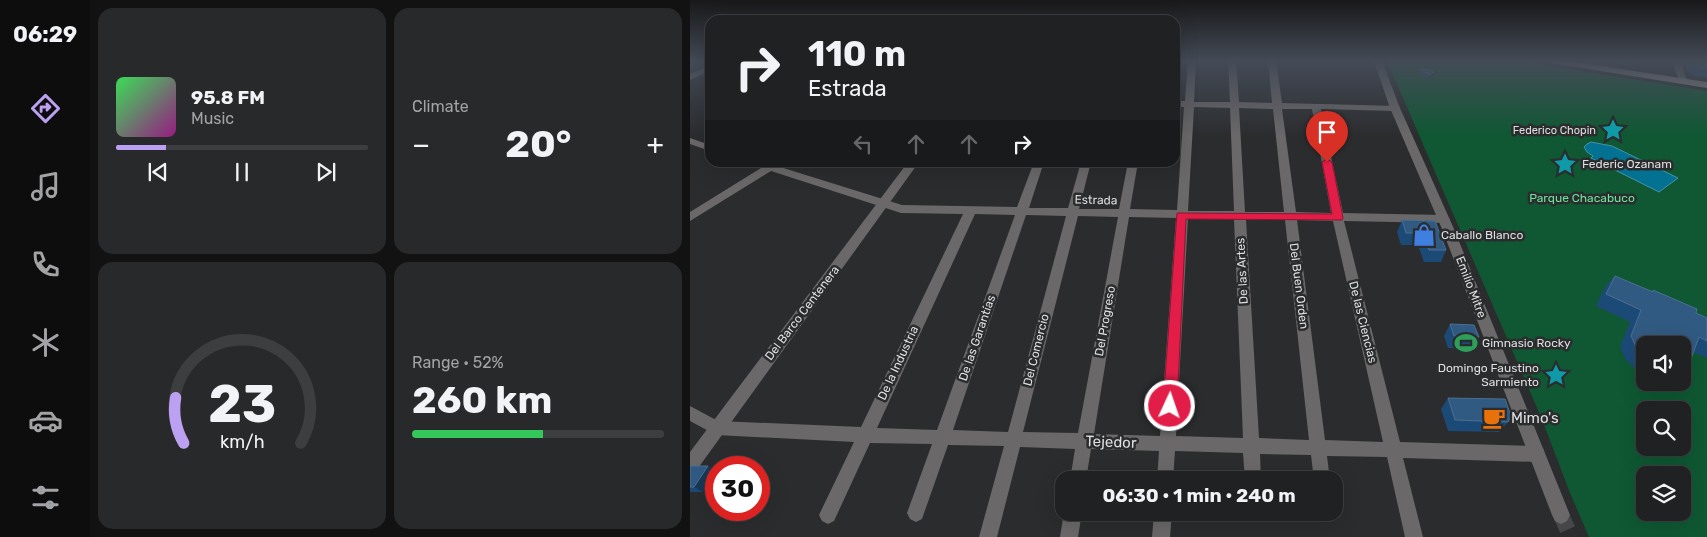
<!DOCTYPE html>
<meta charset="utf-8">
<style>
:root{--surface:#202122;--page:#28292a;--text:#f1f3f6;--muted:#a2a3a5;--line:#3d3e40;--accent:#bca0f2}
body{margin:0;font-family:Rubik,sans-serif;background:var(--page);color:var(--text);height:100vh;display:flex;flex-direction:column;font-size:19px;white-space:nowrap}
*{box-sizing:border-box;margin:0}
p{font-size:16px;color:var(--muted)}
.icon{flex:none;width:28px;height:28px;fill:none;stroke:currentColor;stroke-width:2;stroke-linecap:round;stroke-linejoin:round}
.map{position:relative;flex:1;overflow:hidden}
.drawer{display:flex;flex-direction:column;gap:8px;padding:8px;background:#121213;width:600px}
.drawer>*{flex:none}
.guide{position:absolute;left:15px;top:15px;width:475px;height:152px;border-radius:15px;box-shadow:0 5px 20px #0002,0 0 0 1px var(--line);background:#202122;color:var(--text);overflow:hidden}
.buttons{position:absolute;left:946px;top:336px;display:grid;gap:10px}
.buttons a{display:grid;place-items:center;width:55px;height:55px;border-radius:10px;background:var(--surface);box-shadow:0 5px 20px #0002,0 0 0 1px var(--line);font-size:25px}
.speed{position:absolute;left:15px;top:456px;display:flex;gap:10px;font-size:25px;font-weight:700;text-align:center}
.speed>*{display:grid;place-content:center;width:65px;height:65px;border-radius:50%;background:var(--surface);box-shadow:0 5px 20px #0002,0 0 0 1px var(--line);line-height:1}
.speed .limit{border:8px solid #d22;background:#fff;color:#111}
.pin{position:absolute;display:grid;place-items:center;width:42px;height:42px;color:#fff;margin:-51px -21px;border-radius:50% 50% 50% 0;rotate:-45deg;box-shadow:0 0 5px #0007}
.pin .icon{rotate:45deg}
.me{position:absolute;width:55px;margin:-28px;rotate:3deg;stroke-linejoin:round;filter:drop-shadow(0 0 4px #0008)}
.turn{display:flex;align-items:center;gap:18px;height:105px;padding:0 20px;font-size:22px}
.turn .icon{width:65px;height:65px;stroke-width:2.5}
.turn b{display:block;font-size:35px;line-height:42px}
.lanes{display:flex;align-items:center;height:48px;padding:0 20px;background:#0003;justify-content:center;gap:25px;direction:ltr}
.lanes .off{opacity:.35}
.big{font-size:38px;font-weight:700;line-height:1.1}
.drawer .widget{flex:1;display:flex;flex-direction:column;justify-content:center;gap:8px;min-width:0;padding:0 18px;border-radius:15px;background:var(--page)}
.drawer .dial{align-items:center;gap:0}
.dial svg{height:130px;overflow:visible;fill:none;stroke:var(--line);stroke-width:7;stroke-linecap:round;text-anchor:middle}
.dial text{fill:var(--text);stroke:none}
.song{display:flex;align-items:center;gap:15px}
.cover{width:60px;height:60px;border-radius:8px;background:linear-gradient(135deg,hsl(130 70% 55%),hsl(310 70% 35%))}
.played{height:5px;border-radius:2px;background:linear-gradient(90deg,var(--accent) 20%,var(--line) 20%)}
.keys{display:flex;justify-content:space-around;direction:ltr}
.heat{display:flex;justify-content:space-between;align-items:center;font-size:28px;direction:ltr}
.charge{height:8px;border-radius:4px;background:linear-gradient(90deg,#34c759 52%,var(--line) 0)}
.drawer .tiles{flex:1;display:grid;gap:8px;grid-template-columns:repeat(2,1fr)}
.trip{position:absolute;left:365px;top:471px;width:288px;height:50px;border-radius:15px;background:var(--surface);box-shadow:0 5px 20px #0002,0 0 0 1px var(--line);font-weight:700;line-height:50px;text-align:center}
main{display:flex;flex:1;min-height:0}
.tabs{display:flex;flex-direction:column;width:90px;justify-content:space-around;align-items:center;background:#0d0d0e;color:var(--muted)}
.tabs .icon{width:35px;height:35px}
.tabs .on{color:var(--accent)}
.tabs b{font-size:22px;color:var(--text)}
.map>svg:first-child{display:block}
.green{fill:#0f5833;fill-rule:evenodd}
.water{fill:#037191;stroke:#4592a9}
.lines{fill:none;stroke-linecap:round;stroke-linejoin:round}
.tertiary-tunnel{stroke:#464749;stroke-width:16;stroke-dasharray:16 8;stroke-linecap:butt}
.minor{fill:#6a6868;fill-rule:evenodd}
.tertiary{fill:#6a6868;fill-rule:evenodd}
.secondary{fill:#8c8a89;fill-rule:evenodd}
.wall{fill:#1c4a77}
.shaded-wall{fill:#193755}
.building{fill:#315a82;stroke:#4c6f91}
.route{fill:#e11d48;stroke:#92132f}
.labels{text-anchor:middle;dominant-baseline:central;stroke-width:5;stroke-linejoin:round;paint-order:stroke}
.far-poi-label{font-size:11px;fill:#dedfe0;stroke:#2b2c2e;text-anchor:end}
.poi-label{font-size:12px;fill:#dedfe0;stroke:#2b2c2e;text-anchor:start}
.park-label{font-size:12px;fill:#6ae59c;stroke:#2b2c2e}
.street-label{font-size:12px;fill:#dedfe0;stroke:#2b2c2e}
.near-poi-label{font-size:15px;fill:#dedfe0;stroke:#2b2c2e;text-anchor:start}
.near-street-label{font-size:15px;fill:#dedfe0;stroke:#2b2c2e}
</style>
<main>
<nav class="tabs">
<b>06:29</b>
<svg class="icon on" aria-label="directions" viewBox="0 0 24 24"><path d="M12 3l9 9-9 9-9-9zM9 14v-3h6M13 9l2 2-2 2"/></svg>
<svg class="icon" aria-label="music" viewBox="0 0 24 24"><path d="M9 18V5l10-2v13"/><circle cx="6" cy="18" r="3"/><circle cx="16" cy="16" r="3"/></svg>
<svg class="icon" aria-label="phone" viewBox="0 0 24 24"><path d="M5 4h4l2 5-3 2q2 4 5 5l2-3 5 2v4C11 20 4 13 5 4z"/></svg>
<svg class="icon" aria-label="climate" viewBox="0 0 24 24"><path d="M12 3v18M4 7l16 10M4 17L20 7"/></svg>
<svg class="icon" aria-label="car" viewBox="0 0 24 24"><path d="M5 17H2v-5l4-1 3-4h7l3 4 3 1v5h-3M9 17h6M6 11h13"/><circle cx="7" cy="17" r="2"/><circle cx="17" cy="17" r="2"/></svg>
<svg class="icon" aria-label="filters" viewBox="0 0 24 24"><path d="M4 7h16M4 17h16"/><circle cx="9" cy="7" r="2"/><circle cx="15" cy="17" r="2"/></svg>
</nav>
<section class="drawer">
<div class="tiles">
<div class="widget">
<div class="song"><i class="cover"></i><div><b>95.8 FM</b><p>Music</p></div></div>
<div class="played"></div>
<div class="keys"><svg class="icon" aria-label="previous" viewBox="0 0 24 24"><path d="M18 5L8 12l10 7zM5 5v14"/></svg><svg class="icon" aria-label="pause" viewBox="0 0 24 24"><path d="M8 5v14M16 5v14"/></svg><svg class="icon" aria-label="next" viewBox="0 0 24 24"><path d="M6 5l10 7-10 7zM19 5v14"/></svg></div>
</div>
<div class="widget"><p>Climate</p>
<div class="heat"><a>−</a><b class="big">20°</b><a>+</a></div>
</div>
<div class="widget dial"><svg viewBox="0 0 100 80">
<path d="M14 69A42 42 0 1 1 86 69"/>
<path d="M14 69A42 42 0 0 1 9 41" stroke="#bca0f2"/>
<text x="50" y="56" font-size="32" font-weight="700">23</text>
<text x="50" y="72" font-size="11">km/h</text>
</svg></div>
<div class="widget"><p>Range · 52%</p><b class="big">260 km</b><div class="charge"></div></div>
</div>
</section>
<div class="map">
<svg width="1017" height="537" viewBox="0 0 1017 537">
<rect width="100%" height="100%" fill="#2b2c2e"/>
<!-- green -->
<path class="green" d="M697 61H828L1017 91V537H899L880 493 851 417ZM955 345H992V382H955ZM955 410H992V448H955ZM955 475H992V512H955Z"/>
<!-- water -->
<polygon class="water" points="901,142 922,146 988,178 969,192 901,158 903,156 897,152 894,147 897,144"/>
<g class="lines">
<!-- tertiary-tunnel -->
<polyline class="tertiary-tunnel" points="871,515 881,537"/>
<!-- minor -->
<g class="minor">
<path d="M498 61H506L504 102H540L538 61H546L549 102 582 103 578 61H586L592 103 708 106V110L705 111 631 109 653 213 754 215 760 219 754 223 654 221 710 442 847 446 853 448 855 454 853 460 847 462 713 458 733 537H715L697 457 637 456 640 480H624L621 455 570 454 571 480H555L553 453 485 451 483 480H467L469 451 401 449 396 480H380L385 449 330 447 307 537H289L314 446 258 445 232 519 226 522 220 519 217 513 242 444 180 443 144 521 138 524 132 521 129 515 164 442 26 435 0 421V406L28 421 171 427 273 214 211 213 81 171 0 221V212L71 168 59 162 87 163V166L212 205 327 207 344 162H354L339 208H378L391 162H401L389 209H429L438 162H448L440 209 487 210 494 107H485V101H495ZM504 107 540 108 544 211H498ZM549 108 583 109 594 212H555ZM592 109H622L641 213 606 212ZM285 214 325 215 247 430 187 428ZM336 215 376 216 318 432 263 430ZM388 216 428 217 388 433 333 432ZM439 217 486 218 470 436 404 434ZM498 218 544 219 553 438 486 436ZM556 219 595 220 619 440 569 438ZM607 220 643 221 693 442 635 440Z"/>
<polygon points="982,61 990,61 997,81 996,83 989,81"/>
<polygon points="20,65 20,71 0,80 0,74"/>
<polygon points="0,138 20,145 20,151 0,144"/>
<polygon points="374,512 392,512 388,537 370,537"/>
<polygon points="464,512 482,512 480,537 462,537"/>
</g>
<!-- tertiary -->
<g class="tertiary">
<polygon points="684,61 692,61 710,108 764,229 880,515 877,521 871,524 865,521 862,515 752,229 700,108"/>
<polygon points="218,162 229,162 6,471 0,473 0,452"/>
</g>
<!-- secondary -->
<polygon class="secondary" points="857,61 878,61 1017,82 1017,88 861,63"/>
</g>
<!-- wall -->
<g class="wall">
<polygon points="926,61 947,61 944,66 927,63"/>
<polygon points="994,61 1017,61 1017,78 1005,76 998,72"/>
<polygon points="730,70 743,75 738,78 729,73"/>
<polygon points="712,220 745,221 756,250 751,262 734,262 728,245 711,245 707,232"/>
<polygon points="925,276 962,292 963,290 1006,313 1017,318 1017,358 1003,352 998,364 992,368 992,345 955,345 955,373 944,368 936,360 930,347 940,322 906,306 915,287"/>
<polygon points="760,324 789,337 782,349 758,348 754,336"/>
<polygon points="758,398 818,422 809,432 758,431 751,409"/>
<polygon points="0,466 18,466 25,471 13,492 0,492"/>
</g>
<!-- shaded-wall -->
<g class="shaded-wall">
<polygon points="744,72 743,75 738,78 739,75"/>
<polygon points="18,466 25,471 13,492 4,487"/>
</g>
<!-- building -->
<g class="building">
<polygon points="1003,61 1017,61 1017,69 1011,68 1004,64"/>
<polygon points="735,68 744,72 739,75 730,70"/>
<polygon points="712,220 745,221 756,250 739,250 733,233 716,233"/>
<polygon points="925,276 963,292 963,290 1007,309 1006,313 1017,318 1017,341 1009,337 1001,359 998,364 992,366 992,345 955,345 955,356 947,349 941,336 951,310 916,294"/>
<polygon points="760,324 784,325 789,337 764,336"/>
<polygon points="758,398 815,399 821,416 818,422 765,420"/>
<polygon points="0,466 18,466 4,487 0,487"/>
</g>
<!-- sky -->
<linearGradient id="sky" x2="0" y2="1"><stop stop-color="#181819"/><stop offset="0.45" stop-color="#444b57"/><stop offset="1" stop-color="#444b57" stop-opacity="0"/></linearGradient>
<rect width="1017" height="136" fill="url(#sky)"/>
<!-- route -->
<polygon class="route" points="637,159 642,162 653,218 652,220 496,219 487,406 485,410 480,412 475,410 473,406 487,213 642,214 632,162"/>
<!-- icons -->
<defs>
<symbol id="sight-bare" viewBox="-9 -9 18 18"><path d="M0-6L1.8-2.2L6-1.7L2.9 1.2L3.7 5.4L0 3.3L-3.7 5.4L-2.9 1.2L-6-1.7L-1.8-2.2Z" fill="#0f9aa8" stroke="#2b2c2e" stroke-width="2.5" paint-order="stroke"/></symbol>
<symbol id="shop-bare" viewBox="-9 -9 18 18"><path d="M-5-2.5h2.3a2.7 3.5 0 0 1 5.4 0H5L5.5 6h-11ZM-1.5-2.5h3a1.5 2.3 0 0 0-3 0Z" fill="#3f7fe0" stroke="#2b2c2e" stroke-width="2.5" paint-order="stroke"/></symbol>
<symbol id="stadium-bare" viewBox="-9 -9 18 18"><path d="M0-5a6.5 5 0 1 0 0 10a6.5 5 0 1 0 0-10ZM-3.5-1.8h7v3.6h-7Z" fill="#2e9e5b" stroke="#2b2c2e" stroke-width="2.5" paint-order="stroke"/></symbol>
<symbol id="cafe-bare" viewBox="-9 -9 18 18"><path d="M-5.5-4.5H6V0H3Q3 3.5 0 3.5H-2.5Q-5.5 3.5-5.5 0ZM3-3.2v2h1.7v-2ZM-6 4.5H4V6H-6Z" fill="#e8710a" stroke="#2b2c2e" stroke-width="2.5" paint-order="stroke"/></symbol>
</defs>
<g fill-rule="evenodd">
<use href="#sight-bare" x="907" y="114" width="32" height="32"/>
<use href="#sight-bare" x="859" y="148" width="32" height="32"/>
<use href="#shop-bare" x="718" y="219" width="32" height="32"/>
<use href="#stadium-bare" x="760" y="327" width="32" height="32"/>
<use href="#sight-bare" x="850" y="359" width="32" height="32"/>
<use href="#cafe-bare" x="788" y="402" width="32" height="32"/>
</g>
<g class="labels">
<!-- far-poi labels -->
<g class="far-poi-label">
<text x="906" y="130">Federico Chopin</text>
</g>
<!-- poi labels -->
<g class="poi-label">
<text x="892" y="164">Federic Ozanam</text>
<text x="751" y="235">Caballo Blanco</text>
<text x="792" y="343">Gimnasio Rocky</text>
<text x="849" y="368" text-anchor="end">Domingo Faustino<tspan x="849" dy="14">Sarmiento</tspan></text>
</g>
<!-- park labels -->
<g class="park-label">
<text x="892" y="198">Parque Chacabuco</text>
</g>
<!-- street labels -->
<g class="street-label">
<text transform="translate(406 200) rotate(1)">Estrada</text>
<text transform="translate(552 271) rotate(-93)">De las Artes</text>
<text transform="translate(609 286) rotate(83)">Del Buen Orden</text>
<text transform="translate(781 287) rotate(69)">Emilio Mitre</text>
<text transform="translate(112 313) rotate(-53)">Del Barco Centenera</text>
<text transform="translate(415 321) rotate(-80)">Del Progreso</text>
<text transform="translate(673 322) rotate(76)">De las Ciencias</text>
<text transform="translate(287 338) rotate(-71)">De las Garantías</text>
<text transform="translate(346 350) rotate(-76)">Del Comercio</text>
<text transform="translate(208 363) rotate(-65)">De la Industria</text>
</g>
<!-- near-poi labels -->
<g class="near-poi-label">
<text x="821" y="418">Mimo's</text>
</g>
<!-- near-street labels -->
<g class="near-street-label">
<text transform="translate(421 442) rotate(2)">Tejedor</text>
</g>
</g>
</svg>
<div class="buttons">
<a><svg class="icon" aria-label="sound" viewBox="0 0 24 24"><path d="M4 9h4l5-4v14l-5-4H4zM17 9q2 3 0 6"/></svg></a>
<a><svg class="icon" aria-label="search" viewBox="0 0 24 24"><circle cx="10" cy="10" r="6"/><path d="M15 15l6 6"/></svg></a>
<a><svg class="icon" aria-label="layers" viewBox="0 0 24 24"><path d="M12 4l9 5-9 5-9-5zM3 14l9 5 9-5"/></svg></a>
</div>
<div class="speed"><div class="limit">30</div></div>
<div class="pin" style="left:637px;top:162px;background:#d93025"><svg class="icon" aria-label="arrive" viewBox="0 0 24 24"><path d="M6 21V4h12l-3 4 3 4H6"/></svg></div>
<svg class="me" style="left:480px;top:406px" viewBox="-20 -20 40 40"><circle r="17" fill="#e11d48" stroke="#fff" stroke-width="3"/><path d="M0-11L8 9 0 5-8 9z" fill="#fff"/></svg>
<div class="trip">06:30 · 1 min · 240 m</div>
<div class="guide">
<div class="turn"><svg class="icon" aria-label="right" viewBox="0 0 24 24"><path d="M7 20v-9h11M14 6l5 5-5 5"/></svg><div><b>110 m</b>Estrada</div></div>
<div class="lanes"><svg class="icon off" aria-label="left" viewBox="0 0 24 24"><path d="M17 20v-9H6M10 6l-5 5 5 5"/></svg><svg class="icon off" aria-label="ahead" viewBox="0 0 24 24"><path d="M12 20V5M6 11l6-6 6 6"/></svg><svg class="icon off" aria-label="ahead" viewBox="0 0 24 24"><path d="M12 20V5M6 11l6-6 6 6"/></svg><svg class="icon" aria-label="right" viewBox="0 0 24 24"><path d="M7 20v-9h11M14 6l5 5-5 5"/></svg></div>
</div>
</div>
</main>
